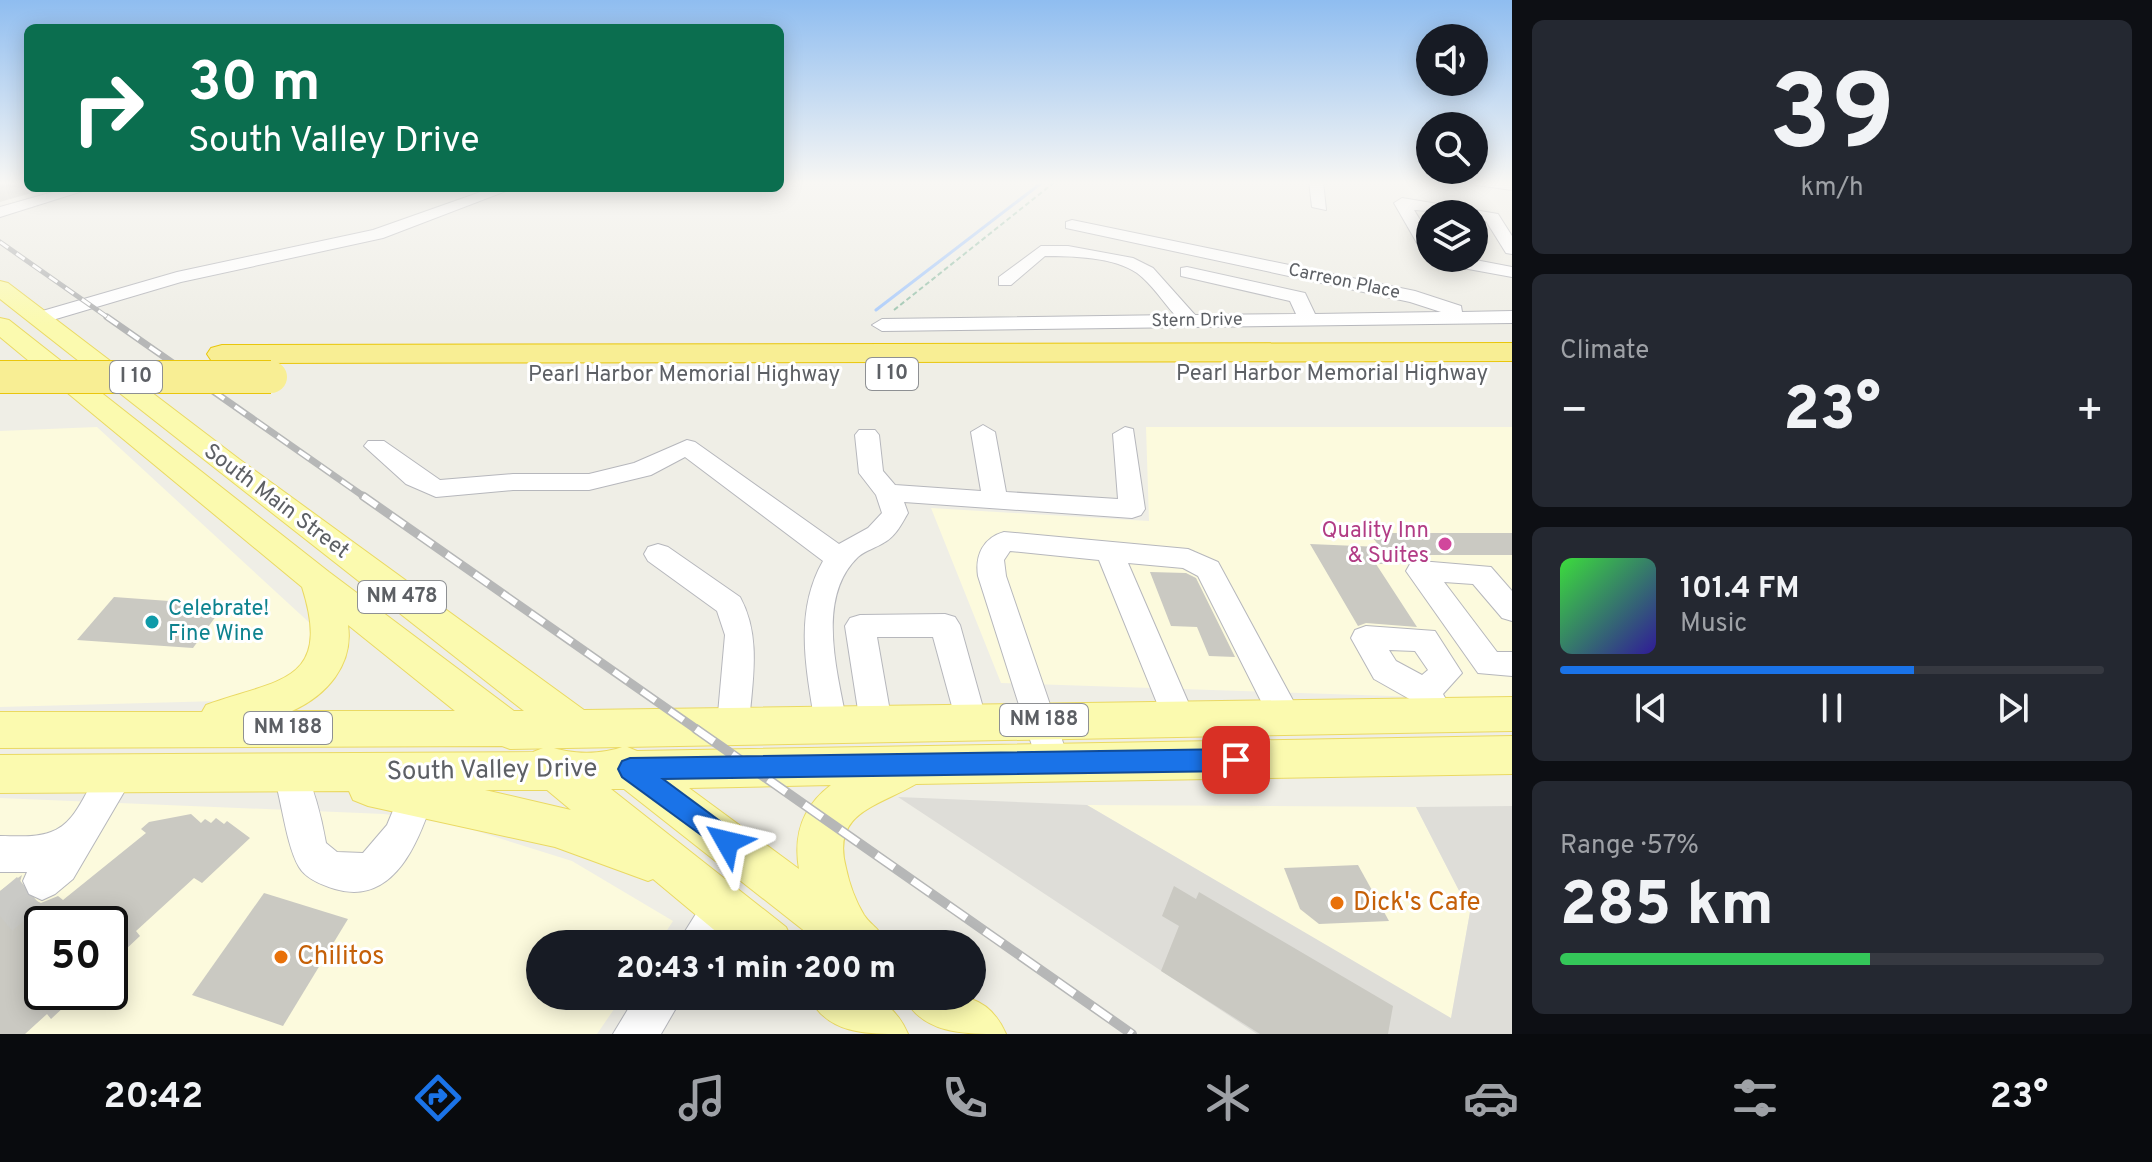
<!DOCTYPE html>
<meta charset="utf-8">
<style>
:root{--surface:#171b24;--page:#242831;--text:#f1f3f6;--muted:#9ea1a6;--line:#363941;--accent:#1a73e8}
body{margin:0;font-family:Overpass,sans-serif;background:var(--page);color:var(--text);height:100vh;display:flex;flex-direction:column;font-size:30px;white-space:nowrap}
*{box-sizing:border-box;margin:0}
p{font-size:26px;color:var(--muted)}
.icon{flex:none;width:44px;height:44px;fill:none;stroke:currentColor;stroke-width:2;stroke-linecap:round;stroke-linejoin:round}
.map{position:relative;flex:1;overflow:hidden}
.sheet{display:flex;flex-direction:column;gap:20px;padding:20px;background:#0d0f14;width:640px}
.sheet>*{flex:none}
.guide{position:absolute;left:24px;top:24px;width:760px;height:168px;border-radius:12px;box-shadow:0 4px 20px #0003;background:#0b6e4f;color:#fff;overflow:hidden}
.fabs{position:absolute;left:1416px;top:24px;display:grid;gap:16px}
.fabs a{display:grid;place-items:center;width:72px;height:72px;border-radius:50%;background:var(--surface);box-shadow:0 4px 20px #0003;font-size:40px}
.speed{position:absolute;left:24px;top:906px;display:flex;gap:16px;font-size:40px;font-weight:700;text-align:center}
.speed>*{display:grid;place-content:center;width:104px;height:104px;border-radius:50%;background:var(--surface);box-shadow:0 4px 20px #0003;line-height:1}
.speed .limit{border:4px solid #111;border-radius:12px;background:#fff;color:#111}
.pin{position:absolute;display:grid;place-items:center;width:68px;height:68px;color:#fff;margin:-34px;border-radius:16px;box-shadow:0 4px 12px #0006}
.me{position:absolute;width:88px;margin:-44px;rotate:307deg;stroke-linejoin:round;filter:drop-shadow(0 0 6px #0008)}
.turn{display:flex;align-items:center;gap:28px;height:168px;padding:0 32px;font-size:36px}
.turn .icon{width:104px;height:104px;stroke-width:2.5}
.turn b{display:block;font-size:56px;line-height:68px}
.big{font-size:60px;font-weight:800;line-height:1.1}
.sheet .card{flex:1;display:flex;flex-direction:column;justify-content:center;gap:12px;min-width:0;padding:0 28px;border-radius:12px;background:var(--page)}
.sheet .dial{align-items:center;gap:0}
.dial b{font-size:104px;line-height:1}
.song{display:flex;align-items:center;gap:24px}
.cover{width:96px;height:96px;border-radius:12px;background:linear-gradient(135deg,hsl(120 70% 55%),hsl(250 70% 35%))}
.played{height:8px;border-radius:4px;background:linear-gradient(90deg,var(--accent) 65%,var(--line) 65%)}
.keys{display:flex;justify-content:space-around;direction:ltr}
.heat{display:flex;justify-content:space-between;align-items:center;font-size:44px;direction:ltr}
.charge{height:12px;border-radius:6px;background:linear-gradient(90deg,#34c759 57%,var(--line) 0)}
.trip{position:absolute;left:526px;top:930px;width:460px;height:80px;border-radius:40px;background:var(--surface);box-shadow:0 4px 20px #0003;font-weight:800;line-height:80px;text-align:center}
.tabs{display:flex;height:128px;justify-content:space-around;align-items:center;background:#090b0e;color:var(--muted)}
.tabs .icon{width:56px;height:56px}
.tabs .active{color:var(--accent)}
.tabs b{font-size:36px;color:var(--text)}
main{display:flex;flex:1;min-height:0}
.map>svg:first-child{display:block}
.commercial{fill:#fcfadd;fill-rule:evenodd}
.industrial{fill:#deddd8}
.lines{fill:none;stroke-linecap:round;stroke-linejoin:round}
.stream{stroke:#aacbfb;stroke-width:3}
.building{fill:#cac9c2}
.minor-tunnel{stroke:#cacac6;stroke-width:38;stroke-dasharray:38 19;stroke-linecap:butt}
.minor-casing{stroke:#b6b7bc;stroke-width:2}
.major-casing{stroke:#ead963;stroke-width:2}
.highway-casing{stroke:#e9c60c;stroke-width:2}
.path{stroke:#9dc5af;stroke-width:2;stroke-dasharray:5 3;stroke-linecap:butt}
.minor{fill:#fff;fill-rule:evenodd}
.major{fill:#fbfaaf;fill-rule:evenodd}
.highway{fill:#f8ee94;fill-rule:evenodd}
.rail-far3-casing{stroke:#b6b7b7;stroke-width:5}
.rail-far2-casing{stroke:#b6b7b7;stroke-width:7}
.rail-far1-casing{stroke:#b6b7b7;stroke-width:9}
.rail-casing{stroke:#b6b7b7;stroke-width:10}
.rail-far3{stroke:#fff;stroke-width:3;stroke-dasharray:10;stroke-linecap:butt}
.rail-far2{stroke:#fff;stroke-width:4;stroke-dasharray:13;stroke-linecap:butt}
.rail-far1{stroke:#fff;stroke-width:6;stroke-dasharray:17;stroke-linecap:butt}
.rail{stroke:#fff;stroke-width:7;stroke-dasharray:22;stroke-linecap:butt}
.highway-bridge-casing{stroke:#e9c60c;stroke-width:34;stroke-linecap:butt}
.highway-bridge{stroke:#f8ee94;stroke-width:32}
.route{fill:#1a73e8;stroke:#114b97;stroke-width:2}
.hotel-dot{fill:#d1479c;stroke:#fff;stroke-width:3}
.culture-dot{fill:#0f9aa8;stroke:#fff;stroke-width:3}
.food-dot{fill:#e8710a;stroke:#fff;stroke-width:3}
.labels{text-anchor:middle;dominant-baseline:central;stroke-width:6;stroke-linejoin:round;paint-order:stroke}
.far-street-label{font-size:18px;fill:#5d6065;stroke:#fff}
.shield{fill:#fff;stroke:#8e9093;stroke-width:2}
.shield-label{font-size:20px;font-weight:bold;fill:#5d6065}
.street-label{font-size:22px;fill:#5d6065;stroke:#fff}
.hotel-label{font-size:22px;fill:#b23c85;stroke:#fff;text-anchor:end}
.culture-label{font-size:22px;fill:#0d838f;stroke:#fff;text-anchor:start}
.near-street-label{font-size:26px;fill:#5d6065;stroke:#fff}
.near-food-label{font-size:26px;fill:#c56008;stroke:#fff;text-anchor:start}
</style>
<main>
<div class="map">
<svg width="1512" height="1034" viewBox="0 0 1512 1034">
<rect width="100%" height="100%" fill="#efeee6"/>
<!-- commercial -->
<g class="commercial">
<polygon points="97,427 313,626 313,650 292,678 259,700 0,707 0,431"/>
<polygon points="1146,427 1512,427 1512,700 1001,683 931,508 1149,521"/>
<path d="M0 798 384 814 457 825 572 861 673 921 658 944H540V996H623L597 1034H0ZM42 924H110V992H42Z"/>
<polygon points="1087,805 1416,807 1470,912 1451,1019"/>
</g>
<!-- industrial -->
<polygon class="industrial" points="898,797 1087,805 1451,1018 1470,912 1416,807 1512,806 1512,1034 1257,1034"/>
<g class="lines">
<!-- stream -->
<polyline class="stream" points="876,310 1044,181"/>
</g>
<!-- building -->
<g class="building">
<polygon points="0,181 16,181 35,192 0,202"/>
<polygon points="1369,533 1512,533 1512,555 1399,555 1406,564 1376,564 1417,627 1366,623 1358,626 1310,544 1380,547"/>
<polygon points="1150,572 1186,573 1196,578 1235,657 1209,656 1197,627 1171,626"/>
<polygon points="114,597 224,605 193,648 77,640"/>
<polygon points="191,814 201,823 205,819 211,823 216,818 224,824 227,821 250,838 202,883 194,878 136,931 140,936 110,964 110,924 42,924 42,992 80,992 51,1019 47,1014 25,1034 0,1034 0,891 22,875 20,882 28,897 41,903 58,896 63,900 146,833 141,829 149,822"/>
<polygon points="1358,865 1389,921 1319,924 1300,909 1284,868"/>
<polygon points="1174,886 1196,899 1199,892 1393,1006 1388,1034 1260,1034 1161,971 1179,926 1162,916"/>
<polygon points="264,893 348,919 283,1026 192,995"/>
</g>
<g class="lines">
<!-- minor-tunnel -->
<polyline class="minor-tunnel" points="0,916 42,881"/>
<defs>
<g id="minor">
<polygon points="1309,181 1323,181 1326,210 1312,207"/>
<polygon points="1470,181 1512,181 1512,190 1477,185"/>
<polygon points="67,188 92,188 0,217 0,207"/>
<polygon points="492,188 514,188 383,238 181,282 39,324 29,318 32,314 177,272 373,230"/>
<polygon points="1402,198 1498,214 1512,236 1512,254 1506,253 1486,221 1474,219 1474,214 1414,210 1430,236 1430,258 1465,258 1512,267 1512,277 1430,262 1429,255 1421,250 1394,203"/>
<path d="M1072 220 1415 291 1461 306 1462 312 1512 311V323L882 331 872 325 882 319 1175 315C1163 302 1152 284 1137 273 1114 257 1072 256 1045 256L1011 285H999V277L1041 246H1068L1133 258 1153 268 1195 315 1296 314 1290 301 1181 276V268L1187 267 1305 293 1315 314 1441 312 1410 302 1066 228V222Z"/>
<path d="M983 425 995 432 1006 492 1118 499 1113 434 1125 427 1133 429 1145 509 1141 515 1132 518 904 502 908 513C902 523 896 536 885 542 876 548 866 550 858 557 815 598 838 674 847 724L843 734 831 738 819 734 815 724C806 668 794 612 823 561L685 457 651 475 589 490H513L436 497 406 484 364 446 368 441H384L440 480 513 474H589L634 463 687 440 695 442 839 544 868 528 882 513 876 495 859 473 855 435 859 430H875L879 435 883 471 895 485 981 491 971 432Z"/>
<path d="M1004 532 1188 549 1218 562 1302 717 1298 727 1286 731 1274 727 1198 576 1183 568 1128 563 1195 718 1191 728 1179 732 1167 728 1163 718 1099 560 1010 551 1004 560 1006 576 1070 763 1065 774 1053 778 1041 774 978 576C975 555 983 538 1004 532Z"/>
<path d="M658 544 668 547 740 597C762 637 752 682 749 725L745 735 733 739 721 735 717 725 725 635 717 611 648 561 644 554 648 547Z"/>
<polygon points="1420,561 1491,567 1512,591 1512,621 1502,618 1473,584 1444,582 1497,652 1512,652 1512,676 1478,673 1406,571 1410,564"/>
<polygon points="945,614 955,617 960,625 987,722 983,732 971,736 959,732 933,637 877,637 892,723 888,733 876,737 864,733 860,723 845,626 850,618 860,615"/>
<path d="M1366 626 1435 631 1462 673 1443 694 1454 714 1449 724 1438 728 1427 724 1413 701 1374 679 1351 638 1355 630ZM1389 650 1415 651 1428 670 1422 675 1396 661Z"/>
<path d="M290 757 302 762C314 789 321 814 326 843L337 852 363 853 387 825 404 784 416 779 428 784 434 795C420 839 395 907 335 889 322 885 306 879 299 867 286 845 282 801 273 773L278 762Z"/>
<path d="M117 759 129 764 134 775 73 879 55 894 42 900 29 894 23 881 27 872H0V836C16 836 35 838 51 832 85 820 86 771 117 759Z"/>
<polygon points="723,888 737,893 742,907 721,944 677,944 709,893"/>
<polygon points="636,996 683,996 661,1034 613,1034"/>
</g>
<g id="major">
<path d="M0 281 8 283 239 459 584 710 1512 697V731L510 749 502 746 0 748V712H202L206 705C277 679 333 684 302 587L0 337V318L9 320 329 572 514 711H524L0 299ZM348 625 455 711H292C326 696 354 665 348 625Z"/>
<path d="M1512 736V774L916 784C877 807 831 812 846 868 849 883 856 902 864 915 873 928 877 924 886 944H821L624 789H611L786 927 794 944H731L653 879 648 881 555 847 368 806 353 800 349 791 0 793V755L533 752 548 746C571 755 602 755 625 746L637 751ZM831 785C803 806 793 834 799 869L689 788ZM485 790H547L571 810Z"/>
<path d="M808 996C853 996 887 986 908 1034 863 1034 828 1034 808 996Z"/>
<path d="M903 996C948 996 985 986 1006 1034 961 1034 923 1034 903 996Z"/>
</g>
<polygon id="highway" points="1512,343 1512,361 222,363 211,360 207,354 211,348 222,345"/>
</defs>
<!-- minor casing -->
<use href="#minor" class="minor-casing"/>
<!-- major casing -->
<use href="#major" class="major-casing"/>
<!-- highway casing -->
<use href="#highway" class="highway-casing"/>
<!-- path -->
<polyline class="path" points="894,310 1056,181"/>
<!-- minor -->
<use href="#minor" class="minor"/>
<!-- major -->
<use href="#major" class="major"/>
<!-- highway -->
<use href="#highway" class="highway"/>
<defs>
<polyline id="rail-far3" points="0,242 110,319"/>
<polyline id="rail-far2" points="107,317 366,498"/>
<polyline id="rail-far1" points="363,496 699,731"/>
<polyline id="rail" points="696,729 1132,1034"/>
</defs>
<!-- rail-far3 casing -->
<use href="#rail-far3" class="rail-far3-casing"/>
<!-- rail-far2 casing -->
<use href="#rail-far2" class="rail-far2-casing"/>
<!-- rail-far1 casing -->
<use href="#rail-far1" class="rail-far1-casing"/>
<!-- rail casing -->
<use href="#rail" class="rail-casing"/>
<!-- rail-far3 -->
<use href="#rail-far3" class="rail-far3"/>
<!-- rail-far2 -->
<use href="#rail-far2" class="rail-far2"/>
<!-- rail-far1 -->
<use href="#rail-far1" class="rail-far1"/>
<!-- rail -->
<use href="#rail" class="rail"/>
<defs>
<polyline id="highway-bridge" points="0,377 271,377"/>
</defs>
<!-- highway-bridge casing -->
<use href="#highway-bridge" class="highway-bridge-casing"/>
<!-- highway-bridge -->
<use href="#highway-bridge" class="highway-bridge"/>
</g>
<!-- sky -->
<linearGradient id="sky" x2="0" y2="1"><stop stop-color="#8fbdf0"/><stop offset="0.56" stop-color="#f8f7f4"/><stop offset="1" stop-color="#f8f7f4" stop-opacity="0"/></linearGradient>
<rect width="1512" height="326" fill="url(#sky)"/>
<!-- route -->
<polygon class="route" points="1236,749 1245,752 1248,760 1245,768 1236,771 663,779 736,833 740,842 736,851 727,854 622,777 618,769 622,761 630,758"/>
<!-- markers -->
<circle class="hotel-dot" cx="1445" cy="544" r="8"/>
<circle class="culture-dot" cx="152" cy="622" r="8"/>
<g class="food-dot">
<circle cx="1337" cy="903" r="8"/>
<circle cx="281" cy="957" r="8"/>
</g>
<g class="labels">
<!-- far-street labels -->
<g class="far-street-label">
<text transform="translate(1344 282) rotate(12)">Carreon Place</text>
<text transform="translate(1197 321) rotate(-1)">Stern Drive</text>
</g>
<!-- shield labels -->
<g class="shield">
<rect x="866" y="358" width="52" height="32" rx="6"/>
<rect x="110" y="361" width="52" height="32" rx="6"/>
<rect x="358" y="581" width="88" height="32" rx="6"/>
<rect x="1000" y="704" width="88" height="32" rx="6"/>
<rect x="244" y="712" width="88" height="32" rx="6"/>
</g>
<g class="shield-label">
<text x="892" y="374">I 10</text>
<text x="136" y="377">I 10</text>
<text x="402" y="597">NM 478</text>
<text x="1044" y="720">NM 188</text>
<text x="288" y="728">NM 188</text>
</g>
<!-- street labels -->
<g class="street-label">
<text x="1332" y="374">Pearl Harbor Memorial Highway</text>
<text x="684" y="375">Pearl Harbor Memorial Highway</text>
<text transform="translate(276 502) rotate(37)">South Main Street</text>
</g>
<!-- hotel labels -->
<g class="hotel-label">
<text x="1429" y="531">Quality Inn<tspan x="1429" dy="25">&amp; Suites</tspan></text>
</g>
<!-- culture labels -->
<g class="culture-label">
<text x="168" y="609">Celebrate!<tspan x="168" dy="25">Fine Wine</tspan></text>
</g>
<!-- near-street labels -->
<g class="near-street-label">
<text transform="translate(492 771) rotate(-1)">South Valley Drive</text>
</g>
<!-- near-food labels -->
<g class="near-food-label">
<text x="1353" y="903">Dick's Cafe</text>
<text x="297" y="957">Chilitos</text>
</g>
</g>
</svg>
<div class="fabs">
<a><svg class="icon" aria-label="sound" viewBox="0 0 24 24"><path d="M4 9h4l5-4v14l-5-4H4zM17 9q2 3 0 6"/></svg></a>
<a><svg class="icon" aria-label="search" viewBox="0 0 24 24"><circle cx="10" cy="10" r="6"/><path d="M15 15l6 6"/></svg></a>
<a><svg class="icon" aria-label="layers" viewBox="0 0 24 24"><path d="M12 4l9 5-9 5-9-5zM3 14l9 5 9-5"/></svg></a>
</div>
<div class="speed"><div class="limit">50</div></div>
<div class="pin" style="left:1236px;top:760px;background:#d93025"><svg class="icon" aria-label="arrive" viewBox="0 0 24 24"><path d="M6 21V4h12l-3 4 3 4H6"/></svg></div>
<svg class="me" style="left:727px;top:842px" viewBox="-20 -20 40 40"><path d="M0-17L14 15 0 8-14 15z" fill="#1a73e8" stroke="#fff" stroke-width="4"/></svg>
<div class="trip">20:43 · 1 min · 200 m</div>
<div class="guide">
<div class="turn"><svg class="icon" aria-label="right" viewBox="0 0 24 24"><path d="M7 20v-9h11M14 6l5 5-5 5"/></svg><div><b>30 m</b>South Valley Drive</div></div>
</div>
</div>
<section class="sheet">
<div class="card dial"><b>39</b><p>km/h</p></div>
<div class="card"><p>Climate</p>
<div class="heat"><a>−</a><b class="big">23°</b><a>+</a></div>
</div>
<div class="card">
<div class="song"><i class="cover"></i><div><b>101.4 FM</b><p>Music</p></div></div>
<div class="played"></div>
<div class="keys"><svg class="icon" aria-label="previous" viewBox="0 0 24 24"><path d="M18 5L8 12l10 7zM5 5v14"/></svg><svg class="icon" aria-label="pause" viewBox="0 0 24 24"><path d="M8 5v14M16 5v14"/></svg><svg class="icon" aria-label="next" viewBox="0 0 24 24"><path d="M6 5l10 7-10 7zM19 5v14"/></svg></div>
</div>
<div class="card"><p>Range · 57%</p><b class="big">285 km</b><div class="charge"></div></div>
</section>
</main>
<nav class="tabs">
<b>20:42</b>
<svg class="icon active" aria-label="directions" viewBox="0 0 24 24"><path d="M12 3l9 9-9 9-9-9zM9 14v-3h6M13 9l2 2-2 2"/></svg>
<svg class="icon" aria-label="music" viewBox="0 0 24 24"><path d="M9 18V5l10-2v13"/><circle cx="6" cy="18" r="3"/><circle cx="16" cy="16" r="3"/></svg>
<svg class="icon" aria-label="phone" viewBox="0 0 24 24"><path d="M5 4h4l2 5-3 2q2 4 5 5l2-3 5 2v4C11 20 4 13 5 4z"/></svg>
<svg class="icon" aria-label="climate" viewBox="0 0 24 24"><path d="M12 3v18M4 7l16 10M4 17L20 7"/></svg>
<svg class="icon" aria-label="car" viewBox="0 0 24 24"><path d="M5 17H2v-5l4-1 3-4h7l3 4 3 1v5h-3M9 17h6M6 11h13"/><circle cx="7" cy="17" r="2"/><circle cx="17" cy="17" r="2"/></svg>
<svg class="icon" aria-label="filters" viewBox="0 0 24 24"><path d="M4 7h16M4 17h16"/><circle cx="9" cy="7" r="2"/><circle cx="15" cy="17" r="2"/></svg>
<b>23°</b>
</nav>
